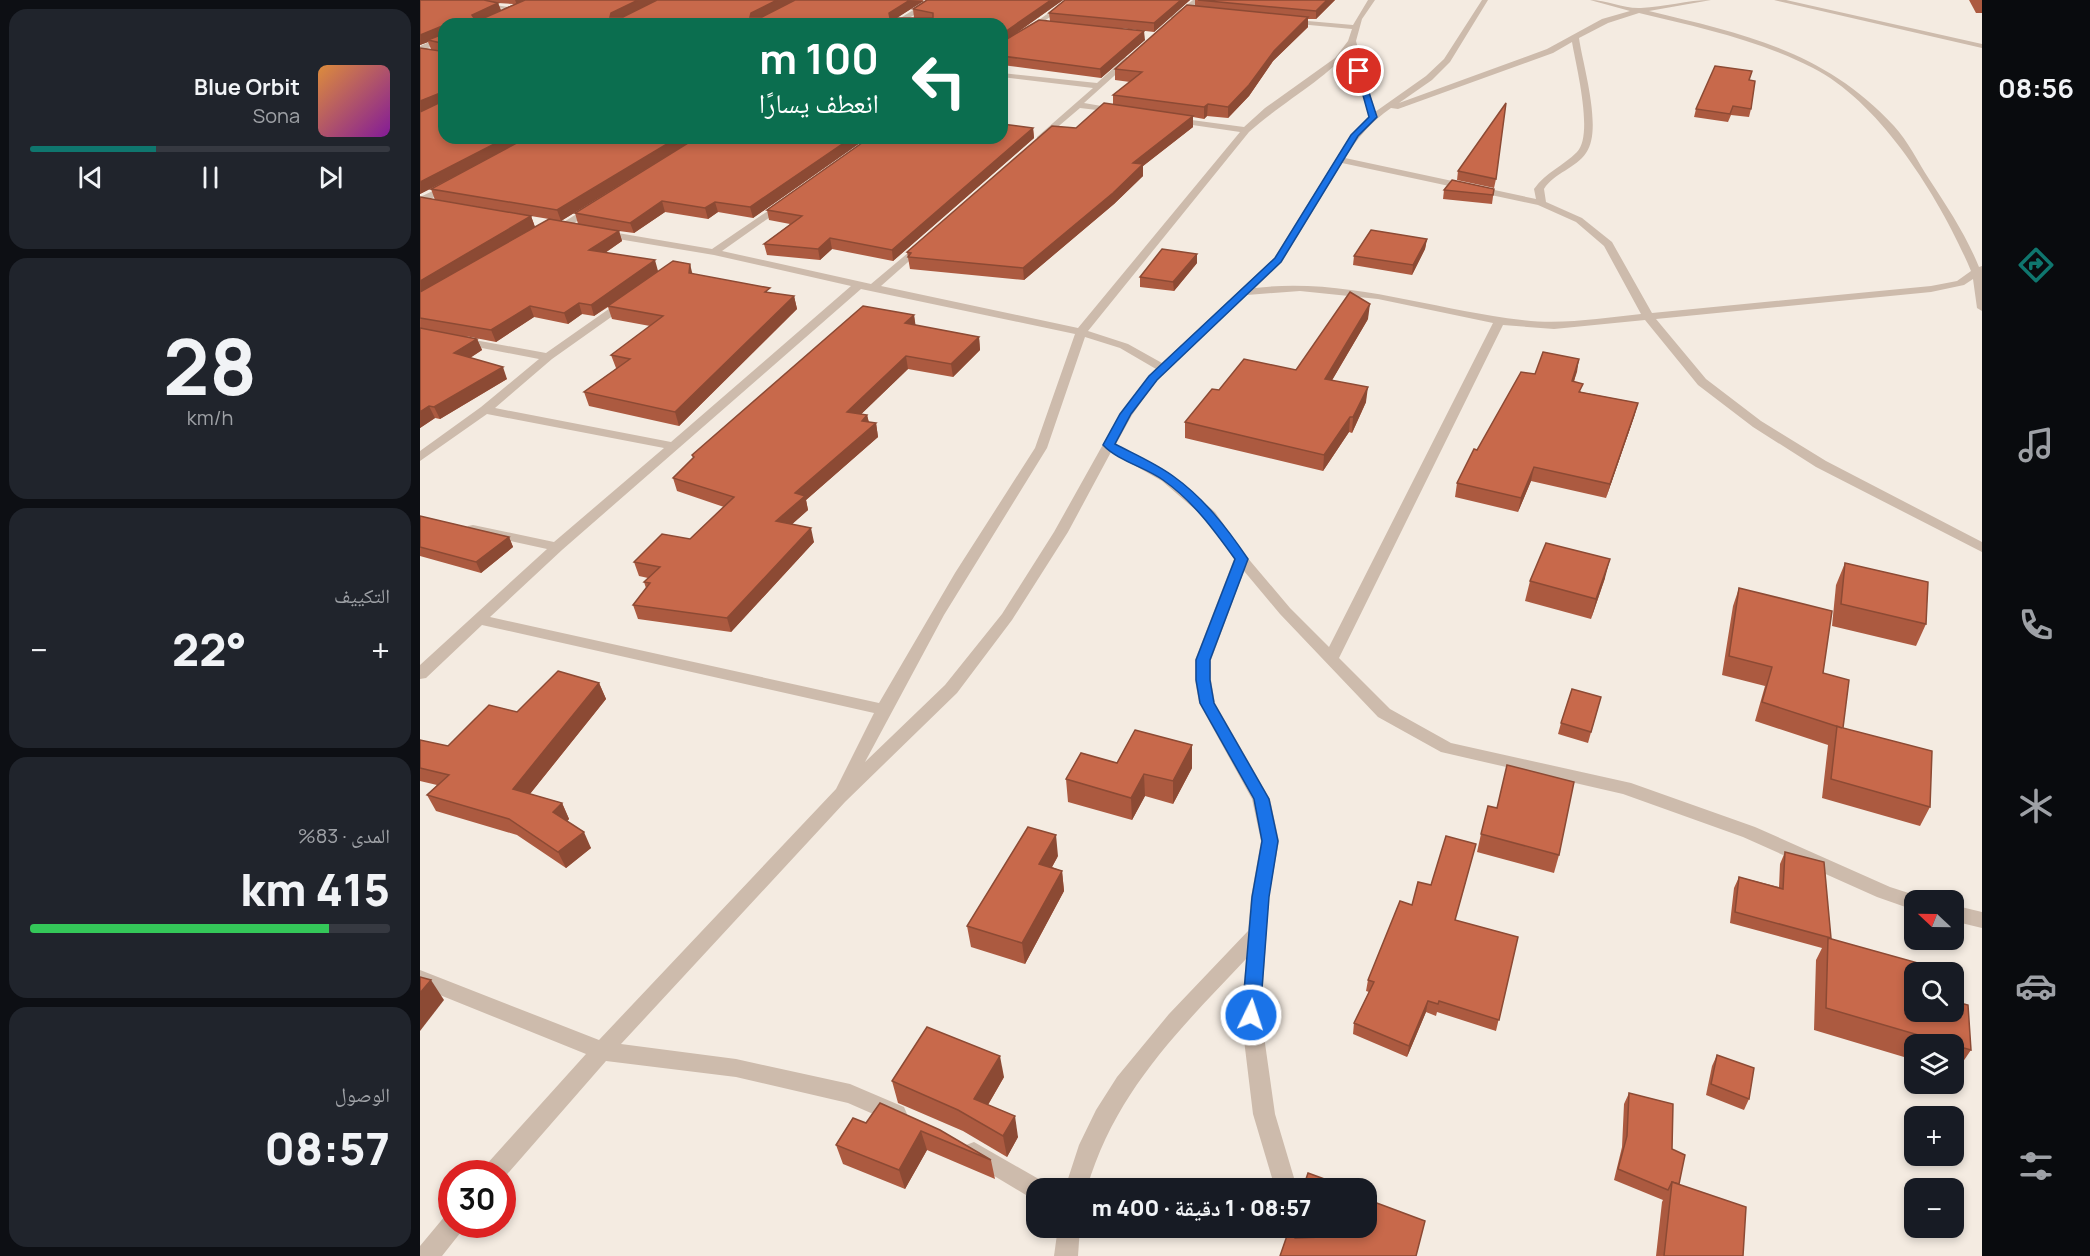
<!DOCTYPE html>
<html lang="ar">
<meta charset="utf-8">
<style>
:root{--surface:#171b24;--page:#20242c;--text:#f1f3f6;--muted:#9ea1a6;--line:#363941;--accent:#0f766e}
body{margin:0;font-family:Manrope,"Noto Naskh Arabic",sans-serif;background:var(--page);color:var(--text);direction:rtl;height:100vh;display:flex;flex-direction:column;font-size:22px;white-space:nowrap}
*{box-sizing:border-box;margin:0}
p{font-size:20px;color:var(--muted)}
.icon{flex:none;width:33px;height:33px;fill:none;stroke:currentColor;stroke-width:2;stroke-linecap:round;stroke-linejoin:round}
.map{position:relative;flex:1;overflow:hidden;direction:ltr}
.side{display:flex;flex-direction:column;gap:9px;padding:9px;background:#0d0f14;width:420px}
.side>*{flex:none}
.hud{position:absolute;left:18px;top:18px;width:570px;height:126px;border-radius:18px;box-shadow:0 3px 9px #0003;direction:rtl;background:#0b6e4f;color:#fff;overflow:hidden}
.needle{width:39px;rotate:292deg}
.controls{position:absolute;left:1484px;top:890px;display:grid;gap:12px}
.controls a{display:grid;place-items:center;width:60px;height:60px;border-radius:12px;background:var(--surface);box-shadow:0 3px 9px #0003;font-size:30px}
.speed{position:absolute;left:18px;top:1160px;display:flex;gap:12px;font-size:30px;font-weight:700;text-align:center}
.speed>*{display:grid;place-content:center;width:78px;height:78px;border-radius:50%;background:var(--surface);box-shadow:0 3px 9px #0003;line-height:1}
.speed .limit{border:9px solid #d22;background:#fff;color:#111}
.pin{position:absolute;display:grid;place-items:center;width:51px;height:51px;color:#fff;margin:-26px;border:3px solid #fff;border-radius:50%;box-shadow:0 2px 6px #0007}
.me{position:absolute;width:66px;margin:-33px;rotate:4deg;stroke-linejoin:round;filter:drop-shadow(0 0 4px #0008)}
.turn{display:flex;align-items:center;gap:21px;height:126px;padding:0 30px;font-size:27px}
.turn .icon{width:78px;height:78px;stroke-width:2.5}
.turn b{display:block;font-size:42px;line-height:51px}
.big{font-size:45px;font-weight:800;line-height:1.1}
.side .tile{flex:1;display:flex;flex-direction:column;justify-content:center;gap:9px;min-width:0;padding:0 21px;border-radius:18px;background:var(--page)}
.side .dial{align-items:center;gap:0}
.dial b{font-size:78px;line-height:1}
.song{display:flex;align-items:center;gap:18px}
.cover{width:72px;height:72px;border-radius:9px;background:linear-gradient(135deg,hsl(30 70% 55%),hsl(290 70% 35%))}
.played{height:6px;border-radius:3px;background:linear-gradient(90deg,var(--accent) 35%,var(--line) 35%)}
.keys{display:flex;justify-content:space-around;direction:ltr}
.heat{display:flex;justify-content:space-between;align-items:center;font-size:33px;direction:ltr}
.charge{height:9px;border-radius:4px;background:linear-gradient(90deg,#34c759 83%,var(--line) 0)}
.trip{position:absolute;left:606px;top:1178px;width:351px;height:60px;border-radius:18px;background:var(--surface);box-shadow:0 3px 9px #0003;font-weight:800;line-height:60px;text-align:center;direction:rtl}
main{display:flex;flex:1;min-height:0}
.menu{display:flex;flex-direction:column;width:108px;justify-content:space-around;align-items:center;background:#090b0e;color:var(--muted)}
.menu .icon{width:42px;height:42px}
.menu .on{color:var(--accent)}
.menu b{font-size:27px;color:var(--text)}
.map>svg:first-child{display:block}
.lines{fill:none;stroke-linecap:round;stroke-linejoin:round}
.minor{fill:#cdbbac;fill-rule:evenodd}
.wall{fill:#ac5a40;fill-rule:evenodd}
.shaded-wall{fill:#8c4a34}
.building{fill:#c8694b;stroke:#8c4a34;stroke-width:1.5}
.route{fill:#1a73e8;stroke:#114b97;stroke-width:1.5}
</style>
<main>
<nav class="menu">
<b>08:56</b>
<svg class="icon on" aria-label="directions" viewBox="0 0 24 24"><path d="M12 3l9 9-9 9-9-9zM9 14v-3h6M13 9l2 2-2 2"/></svg>
<svg class="icon" aria-label="music" viewBox="0 0 24 24"><path d="M9 18V5l10-2v13"/><circle cx="6" cy="18" r="3"/><circle cx="16" cy="16" r="3"/></svg>
<svg class="icon" aria-label="phone" viewBox="0 0 24 24"><path d="M5 4h4l2 5-3 2q2 4 5 5l2-3 5 2v4C11 20 4 13 5 4z"/></svg>
<svg class="icon" aria-label="climate" viewBox="0 0 24 24"><path d="M12 3v18M4 7l16 10M4 17L20 7"/></svg>
<svg class="icon" aria-label="car" viewBox="0 0 24 24"><path d="M5 17H2v-5l4-1 3-4h7l3 4 3 1v5h-3M9 17h6M6 11h13"/><circle cx="7" cy="17" r="2"/><circle cx="17" cy="17" r="2"/></svg>
<svg class="icon" aria-label="filters" viewBox="0 0 24 24"><path d="M4 7h16M4 17h16"/><circle cx="9" cy="7" r="2"/><circle cx="15" cy="17" r="2"/></svg>
</nav>
<div class="map">
<svg width="1562" height="1256" viewBox="0 0 1562 1256">
<rect width="100%" height="100%" fill="#f4ebe1"/>
<g class="lines">
<!-- minor -->
<g class="minor">
<polygon points="23,0 42,0 101,9 98,11"/>
<polygon points="509,0 517,0 480,24 471,24"/>
<polygon points="647,0 654,0 582,51 582,46"/>
<polygon points="773,0 780,0 757,21 751,21 751,17"/>
<path d="M948 0H955L942 19 936 41 955 112 1006 76 1024 59 1062 0H1068L1030 62 1012 80 979 103 1127 49 1182 19 1210 11 1170 0C1187 0 1204 9 1221 8 1245 7 1267 0 1291 0L1229 11C1324 34 1405 51 1474 126 1488 141 1498 162 1509 179 1528 208 1546 235 1559 267L1562 266V311L1557 308 1553 279 1544 285 1511 292 1236 319 1286 379 1341 421 1406 461 1562 542V552L1396 467 1333 427 1278 385 1225 320 1134 329 1083 325 919 658 970 709 1031 743 1211 783 1335 827 1470 887 1501 897 1502 900H1494V910L1457 897 1323 837 1203 794 1021 752 958 717 860 614 824 571 791 660V680L795 703 850 799 859 841 849 897 841 1015 855 1114 877 1188H855L833 1114 821 1015 826 959C759 1030 695 1092 667 1188H645L659 1145 676 1110 697 1077 749 1014 828 931 831 897 841 841 832 799 779 703 775 680V660L814 559 785 518 742 481 691 452 648 532 592 620 537 693 425 802 201 1044 316 1059 430 1084 484 1107 487 1114 484 1121 476 1124 428 1103 316 1077 186 1061 82 1180V1173H63L66 1165 166 1054 0 987V970L179 1040 416 789 454 713 62 625 6 678 0 679V665L127 549 48 532 46 529 48 526 53 525 134 542 244 448 67 414 0 461V451L61 407 119 359 0 336V330L126 353 203 299H211V303L132 359 75 408 251 442 431 286 294 255 180 236 175 233 180 230 292 249 364 200 369 203 367 205 302 251 451 284 501 242 505 243V247L461 286 658 328 820 132 752 122 748 119 749 117 824 127 845 108 915 58 928 41 932 29 868 23 865 19 933 25ZM1219 13C1278 27 1338 40 1393 68 1462 103 1522 202 1551 271L1537 281 1511 286 1232 313 1192 242 1162 218 1126 202 1124 189C1134 173 1156 168 1166 153 1183 130 1163 66 1159 38L1188 23ZM1152 42C1156 66 1174 135 1157 152 1143 166 1126 172 1114 189L1116 199 925 158C938 137 951 122 971 108L978 109 1133 53ZM930 49 949 117 931 135 854 258 742 363 708 344 668 331 829 132C858 105 908 78 930 49ZM922 163 1118 205 1156 222 1184 246 1221 314C1182 318 1142 325 1102 320 1012 310 927 277 835 288L862 262ZM441 289 655 334 615 448 535 573 459 703 70 617 142 550ZM880 291 958 299 1073 323 909 647 870 608 826 556 795 512 752 475 696 444 712 415 737 380 827 295ZM665 337 700 348 736 369 700 414 634 532 582 614 525 685 445 762 524 615 627 448Z"/>
<polygon points="1354,0 1366,0 1562,44 1562,48"/>
<polygon points="21,37 24,37 24,42 0,51 0,46"/>
<polygon points="706,57 713,59 664,103 699,109 702,109 702,113 660,108 620,142 617,141 617,137 673,88 582,77 582,73 677,83"/>
<polygon points="30,183 35,186 33,188 0,204 0,197"/>
<polygon points="171,205 179,207 145,229 139,229 139,225"/>
<polygon points="1533,905 1562,912 1562,928 1533,921"/>
<polygon points="554,1142 624,1182 626,1188 616,1188 616,1201 546,1159 543,1152 546,1145"/>
<polygon points="32,1213 32,1224 44,1224 41,1232 22,1256 0,1256 0,1246 25,1216"/>
<polygon points="638,1227 660,1227 658,1256 634,1256"/>
<polygon points="867,1227 889,1227 898,1256 874,1256"/>
</g>
</g>
<!-- wall -->
<g class="wall">
<path d="M0 0H504L477 18H494L493 9 507 0H643L594 35 630 21 629 13 645 0H770L734 32 700 28 725 40 681 78 582 65V24L24 138H276L141 221 158 224 155 213 276 138H447L333 218 298 212 288 219 245 212 214 233 199 231 202 241 185 253 238 271 273 274 351 293 374 296 377 309 259 426 169 406 164 392 197 368H196L191 355 230 326 192 319 188 307 174 316 162 314 148 324 114 317 76 342 45 336 57 339 62 350 50 358 87 379 20 419 15 418 0 428V197L111 216 115 227 129 219 15 200 11 189 38 175 0 194V48L11 49 8 42 0 45ZM78 3 94 4 81 10Z"/>
<polygon points="775,0 915,0 896,19 888,19 888,27 853,61 829,96 808,118 787,116 784,119 773,117 773,127 723,166 723,176 694,204 604,280 490,269 487,252 656,128 693,105 693,95 710,82 695,80 695,69 775,6"/>
<polygon points="1549,0 1562,0 1562,13 1556,13"/>
<polygon points="1329,80 1331,109 1329,117 1311,115 1308,122 1274,117 1276,109"/>
<polygon points="613,128 614,138 473,261 412,249 400,260 347,255 344,244 370,224 349,220 347,210"/>
<polygon points="1038,171 1076,179 1074,188 1037,180"/>
<polygon points="1074,189 1072,204 1023,199 1024,190"/>
<polygon points="1007,239 1005,249 992,275 933,265 934,256"/>
<polygon points="777,263 754,291 720,287 720,277"/>
<polygon points="494,315 495,325 559,337 560,350 533,377 488,369 441,414 447,415 449,422 456,423 458,437 386,500 388,510 372,524 394,542 311,632 218,619 213,605 226,588 224,582 228,578 219,576 214,562 270,539 304,507 257,491 253,478 273,458 272,455"/>
<polygon points="948,319 912,380 946,402 932,433 929,432 903,471 765,438 765,422 799,390 876,370"/>
<polygon points="1159,359 1154,382 1161,392 1218,403 1214,417 1186,498 1111,481 1098,512 1035,497 1037,483 1115,374"/>
<polygon points="0,516 89,537 93,547 61,573 0,556"/>
<polygon points="1425,563 1506,624 1496,646 1412,626 1416,585"/>
<polygon points="1185,578 1171,619 1105,601 1110,581"/>
<polygon points="1319,588 1403,673 1423,728 1510,807 1500,826 1402,798 1408,745 1335,721 1345,686 1302,675 1313,606"/>
<polygon points="179,683 186,699 110,794 142,803 149,819 147,821 171,848 146,868 97,835 16,811 7,795 17,785 0,781 0,740 28,746 97,712"/>
<polygon points="1181,697 1168,743 1138,734 1141,723"/>
<polygon points="772,745 772,768 753,804 725,796 712,820 648,802 646,779 697,763"/>
<polygon points="1061,834 1139,855 1134,873 1057,852"/>
<polygon points="1365,852 1410,938 1494,1011 1551,1050 1536,1072 1533,1071 1533,1044 1494,1044 1494,1060 1394,1030 1396,960 1402,948 1310,923 1314,888 1319,877 1359,887 1360,864"/>
<polygon points="1053,855 1035,920 1098,937 1076,1031 1017,1012 1016,1016 1006,1012 987,1057 933,1034 934,1023 949,992 946,991 948,980 992,905 1011,885"/>
<polygon points="638,856 632,867 642,871 644,891 605,964 551,947 547,926"/>
<polygon points="1297,1055 1329,1099 1324,1110 1286,1095 1292,1066"/>
<polygon points="584,1077 568,1105 598,1137 587,1157 543,1131 478,1103 472,1081"/>
<polygon points="1209,1093 1252,1149 1259,1184 1323,1256 1236,1256 1242,1202 1243,1200 1194,1180 1202,1147 1204,1104"/>
<polygon points="460,1103 571,1160 575,1179 507,1150 485,1189 423,1164 416,1145 446,1123"/>
<polygon points="891,1227 946,1227 996,1256 875,1238 894,1237"/>
</g>
<!-- shaded-wall -->
<g class="shaded-wall">
<polygon points="95,0 108,0 97,5"/>
<polygon points="218,0 238,0 193,24 190,17 191,13"/>
<polygon points="357,0 374,0 333,22 330,17 331,13"/>
<polygon points="490,0 504,1 470,22 469,13"/>
<polygon points="631,0 643,0 582,43 582,34"/>
<polygon points="761,0 770,0 734,32 734,23"/>
<polygon points="907,0 915,0 896,19 896,11"/>
<polygon points="78,3 81,11 55,23 52,15"/>
<polygon points="888,17 888,27 853,61 829,96 808,118 808,107 854,51"/>
<polygon points="22,26 24,36 8,40 8,42 0,45 0,35"/>
<polygon points="724,31 725,40 681,78 680,69"/>
<polygon points="20,93 23,103 0,113 0,101"/>
<polygon points="788,104 787,116 784,119 784,107"/>
<polygon points="773,116 773,127 723,166 723,176 694,204 604,280 603,268 713,163"/>
<polygon points="613,128 614,138 473,261 472,250"/>
<polygon points="86,138 108,138 0,194 0,182"/>
<polygon points="257,138 276,138 141,221 137,210"/>
<polygon points="431,138 447,138 333,218 330,207"/>
<polygon points="242,201 245,212 214,233 210,223"/>
<polygon points="295,202 298,212 288,219 285,208"/>
<polygon points="111,216 115,227 0,295 0,281"/>
<polygon points="199,231 202,241 173,261 169,250"/>
<polygon points="410,238 412,249 400,260 398,249"/>
<polygon points="1007,239 1005,249 992,275 993,265"/>
<polygon points="777,254 777,263 754,291 753,282"/>
<polygon points="235,260 238,271 174,316 171,305"/>
<polygon points="270,264 273,276 269,273"/>
<polygon points="374,296 377,309 259,426 255,412"/>
<polygon points="159,303 162,314 148,324 144,313"/>
<polygon points="950,304 948,319 904,394 905,379"/>
<polygon points="110,306 114,317 76,342 71,330"/>
<polygon points="494,315 496,328 485,323"/>
<polygon points="559,337 560,350 533,377 531,364"/>
<polygon points="57,339 62,350 39,365 34,353"/>
<polygon points="486,356 488,369 430,425 427,412"/>
<polygon points="1159,359 1157,372 1149,395 1152,381"/>
<polygon points="83,367 87,379 20,419 14,407"/>
<polygon points="948,387 946,402 932,433 933,417"/>
<polygon points="1218,403 1214,417 1186,498 1190,484"/>
<polygon points="9,406 15,418 0,428 0,412"/>
<polygon points="447,415 450,428 456,423 458,437 386,500 388,510 360,535 356,521 375,493"/>
<polygon points="930,417 929,432 903,471 904,455"/>
<polygon points="1114,467 1111,481 1098,512 1101,498"/>
<polygon points="391,528 394,542 311,632 307,618"/>
<polygon points="89,537 93,547 61,573 56,562"/>
<polygon points="1190,559 1185,578 1171,619 1176,599"/>
<polygon points="179,683 186,699 101,805 93,789"/>
<polygon points="772,745 772,768 753,804 753,781"/>
<polygon points="724,774 725,796 712,820 711,798"/>
<polygon points="142,803 149,819 141,828 133,812"/>
<polygon points="164,832 171,848 146,868 138,852"/>
<polygon points="636,835 638,856 622,885 619,864"/>
<polygon points="642,871 644,891 605,964 602,943"/>
<polygon points="11,980 24,1000 0,1031 0,993"/>
<polygon points="1008,1001 1006,1012 987,1057 989,1046"/>
<polygon points="580,1056 584,1077 559,1120 554,1099"/>
<polygon points="595,1116 598,1137 587,1157 583,1136"/>
<polygon points="501,1131 507,1150 485,1189 479,1170"/>
</g>
<!-- building -->
<g class="building">
<polygon points="0,0 64,0 78,3 52,15 54,18 64,18 105,0 218,0 191,13 190,17 203,17 237,0 357,0 331,13 330,17 342,17 375,0 490,0 469,13 470,18 513,18 513,13 493,9 507,0 631,0 582,34 582,24 24,24 24,138 86,138 0,182 0,112 21,102 23,95 20,93 0,101 0,48 20,51 23,49 21,43 8,40 23,34 22,26 0,35"/>
<polygon points="645,0 761,0 734,23 629,13"/>
<polygon points="778,0 907,0 896,11"/>
<polygon points="767,5 888,17 854,51 829,85 808,107 788,104 784,107 693,95 722,72 695,69"/>
<polygon points="619,20 724,31 680,69 582,56 582,42"/>
<polygon points="1295,66 1332,71 1329,80 1335,81 1331,109 1313,106 1310,114 1276,109"/>
<polygon points="684,103 773,116 713,163 723,164 693,193 603,268 488,257 491,253 487,252 632,126 656,128"/>
<polygon points="1086,103 1076,179 1038,171"/>
<polygon points="582,124 613,128 472,250 410,238 398,249 344,244 382,216 347,210 449,138 582,138"/>
<polygon points="106,138 257,138 137,210 11,189"/>
<polygon points="276,138 431,138 330,207 295,202 285,208 242,201 210,223 155,213"/>
<polygon points="1032,180 1074,189 1073,195 1024,190"/>
<polygon points="0,197 111,216 0,281"/>
<polygon points="129,219 199,231 169,250 235,260 171,305 159,303 144,313 110,306 71,330 0,318 0,292"/>
<polygon points="951,230 1007,239 993,265 934,256"/>
<polygon points="742,249 777,254 753,282 720,277"/>
<polygon points="253,261 270,264 269,273 350,288 345,292 374,296 255,412 164,392 210,359 191,355 243,316 188,306"/>
<polygon points="930,292 950,304 905,379 948,387 933,417 930,417 904,455 765,422 792,389 799,390 824,359 876,370"/>
<polygon points="443,306 494,315 485,323 559,337 531,364 486,356 427,412 447,415 442,421 456,423 375,493 385,496 356,521 391,528 307,618 213,605 230,583 224,582 240,567 214,562 242,534 270,539 314,497 253,478 274,457 272,455"/>
<polygon points="0,328 57,339 34,353 83,367 14,407 9,406 0,412"/>
<polygon points="1123,352 1159,359 1152,381 1163,384 1159,392 1218,403 1190,484 1114,467 1101,498 1037,483 1054,449 1057,450 1101,372 1115,374"/>
<polygon points="0,516 89,537 56,562 0,547"/>
<polygon points="1126,543 1190,559 1176,599 1110,581"/>
<polygon points="1425,563 1508,582 1506,624 1421,604"/>
<polygon points="1319,588 1412,611 1403,673 1429,680 1423,728 1512,751 1510,807 1411,779 1417,726 1422,728 1342,702 1352,667 1309,656"/>
<polygon points="138,671 179,683 93,789 142,803 133,812 164,832 138,852 89,819 7,795 29,775 0,768 0,740 28,746 69,705 97,712"/>
<polygon points="1152,689 1181,697 1171,732 1141,723"/>
<polygon points="715,730 772,745 753,781 724,774 711,798 646,779 661,753 697,763"/>
<polygon points="1087,765 1154,782 1139,855 1061,834 1068,806 1077,808"/>
<polygon points="608,827 636,835 619,864 642,871 602,943 547,926"/>
<polygon points="1026,836 1056,844 1035,920 1098,937 1079,1020 1019,1001 1018,1004 1008,1001 989,1046 934,1023 954,982 948,980 980,901 992,905 998,882 1011,885"/>
<polygon points="1365,852 1404,862 1411,938 1315,912 1319,877 1363,889"/>
<polygon points="1408,938 1498,963 1498,972 1494,972 1494,1011 1533,1011 1533,1001 1548,1005 1551,1050 1533,1045 1533,1044 1529,1044 1406,1008"/>
<polygon points="0,977 11,980 0,993"/>
<polygon points="507,1027 580,1056 554,1099 595,1116 583,1136 538,1110 472,1081"/>
<polygon points="1297,1055 1334,1068 1329,1099 1291,1084"/>
<polygon points="1209,1093 1253,1104 1252,1149 1265,1155 1259,1184 1252,1182 1248,1190 1198,1169 1207,1136"/>
<polygon points="460,1103 520,1130 571,1160 501,1131 479,1170 416,1145 433,1118 446,1123"/>
<polygon points="888,1173 929,1188 883,1188"/>
<polygon points="1252,1182 1326,1207 1323,1256 1244,1256"/>
<polygon points="946,1199 1005,1221 996,1256 860,1256 870,1227 872,1227 875,1238 902,1237 899,1227 946,1227"/>
</g>
<!-- route -->
<path class="route" d="M936 70 942 71 957 117 938 136 861 262 737 380 711 414 695 444C714 454 735 463 753 476 784 498 807 528 828 559L790 660V680L794 703 849 799 858 841 849 897 840 1015 838 1021 831 1023 825 1021 822 1015 832 897 842 841 834 799 780 703 776 680V660L815 559C794 530 773 501 743 480 725 467 698 461 683 445L700 414 729 376 855 258 931 135 949 117Z"/>
</svg>
<div class="controls">
<a><svg class="needle" viewBox="-14 -14 28 28"><path d="M0-13l5 13h-10z" fill="#e53935"/><path d="M0 13l5-13h-10z" fill="#9ea1a6"/></svg></a>
<a><svg class="icon" aria-label="search" viewBox="0 0 24 24"><circle cx="10" cy="10" r="6"/><path d="M15 15l6 6"/></svg></a>
<a><svg class="icon" aria-label="layers" viewBox="0 0 24 24"><path d="M12 4l9 5-9 5-9-5zM3 14l9 5 9-5"/></svg></a>
<a>+</a>
<a>−</a>
</div>
<div class="speed"><div class="limit">30</div></div>
<div class="pin" style="left:939px;top:71px;background:#d93025"><svg class="icon" aria-label="arrive" viewBox="0 0 24 24"><path d="M6 21V4h12l-3 4 3 4H6"/></svg></div>
<svg class="me" style="left:831px;top:1015px" viewBox="-20 -20 40 40"><circle r="17" fill="#1a73e8" stroke="#fff" stroke-width="3"/><path d="M0-11L8 9 0 5-8 9z" fill="#fff"/></svg>
<div class="trip">08:57 · 1 دقيقة · 400 m</div>
<div class="hud">
<div class="turn"><svg class="icon" aria-label="left" viewBox="0 0 24 24"><path d="M17 20v-9H6M10 6l-5 5 5 5"/></svg><div><b>100 m</b>انعطف يسارًا</div></div>
</div>
</div>
<section class="side">
<div class="tile">
<div class="song"><i class="cover"></i><div><b>Blue Orbit</b><p>Sona</p></div></div>
<div class="played"></div>
<div class="keys"><svg class="icon" aria-label="previous" viewBox="0 0 24 24"><path d="M18 5L8 12l10 7zM5 5v14"/></svg><svg class="icon" aria-label="pause" viewBox="0 0 24 24"><path d="M8 5v14M16 5v14"/></svg><svg class="icon" aria-label="next" viewBox="0 0 24 24"><path d="M6 5l10 7-10 7zM19 5v14"/></svg></div>
</div>
<div class="tile dial"><b>28</b><p>km/h</p></div>
<div class="tile"><p>التكييف</p>
<div class="heat"><a>−</a><b class="big">22°</b><a>+</a></div>
</div>
<div class="tile"><p>المدى · 83%</p><b class="big">415 km</b><div class="charge"></div></div>
<div class="tile"><p>الوصول</p><b class="big">08:57</b></div>
</section>
</main>
